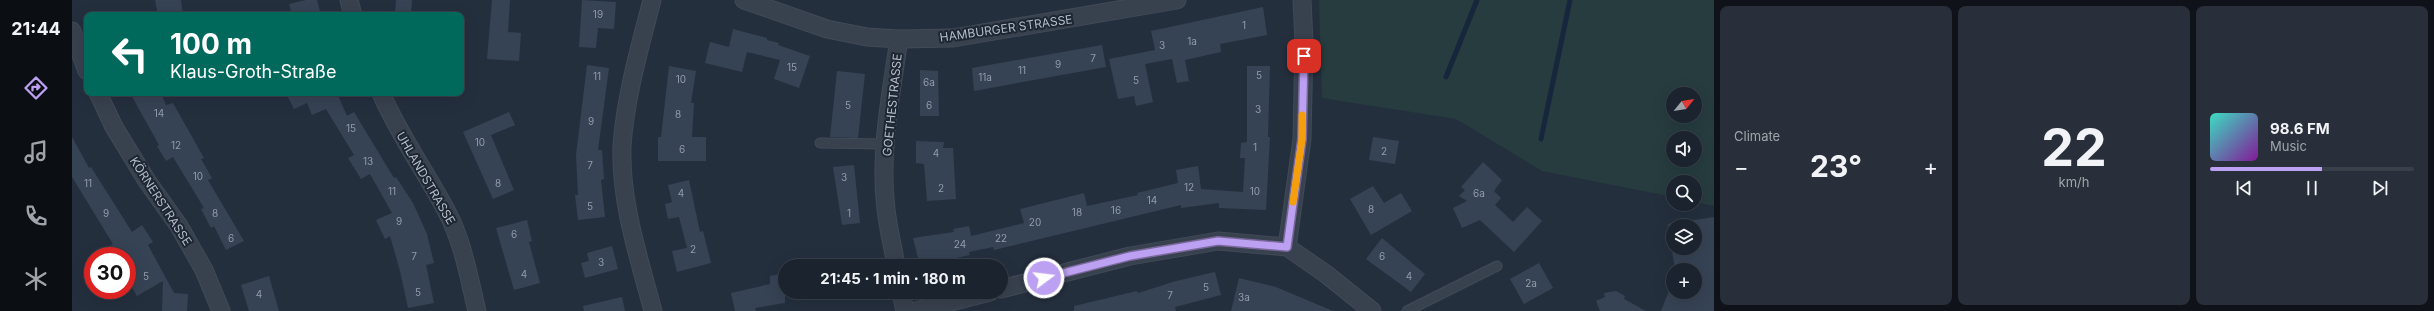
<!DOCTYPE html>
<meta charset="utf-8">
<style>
:root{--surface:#1b232e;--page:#282f3a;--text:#f1f3f6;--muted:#a0a4aa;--line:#39404a;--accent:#bca0f2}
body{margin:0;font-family:Inter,sans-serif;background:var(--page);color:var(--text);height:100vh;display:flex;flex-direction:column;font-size:15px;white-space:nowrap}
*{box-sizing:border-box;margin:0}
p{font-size:13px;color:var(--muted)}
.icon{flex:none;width:22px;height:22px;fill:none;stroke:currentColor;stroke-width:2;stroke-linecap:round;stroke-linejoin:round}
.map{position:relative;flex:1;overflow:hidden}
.details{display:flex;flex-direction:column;gap:6px;padding:6px;background:#0f1319;width:720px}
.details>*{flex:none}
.hud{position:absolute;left:12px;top:12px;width:380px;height:84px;border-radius:8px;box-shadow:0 4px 16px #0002,0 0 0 1px var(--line);background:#00695c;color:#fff;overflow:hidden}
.needle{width:26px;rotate:60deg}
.buttons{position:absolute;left:1594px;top:87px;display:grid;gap:8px}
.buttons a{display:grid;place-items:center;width:36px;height:36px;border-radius:50%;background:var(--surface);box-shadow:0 4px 16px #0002,0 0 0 1px var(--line);font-size:20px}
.speed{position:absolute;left:12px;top:247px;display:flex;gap:8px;font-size:20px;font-weight:700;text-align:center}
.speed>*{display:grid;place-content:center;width:52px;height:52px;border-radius:50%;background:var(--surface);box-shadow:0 4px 16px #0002,0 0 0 1px var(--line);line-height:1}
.speed .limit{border:6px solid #d22;background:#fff;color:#111}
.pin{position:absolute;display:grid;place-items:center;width:34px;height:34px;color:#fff;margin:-17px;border-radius:8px;box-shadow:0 2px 6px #0006}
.me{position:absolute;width:44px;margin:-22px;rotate:75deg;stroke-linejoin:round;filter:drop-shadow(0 0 3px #0008)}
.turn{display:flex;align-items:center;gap:14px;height:84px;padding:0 20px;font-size:18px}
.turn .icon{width:52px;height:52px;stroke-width:2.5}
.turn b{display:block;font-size:28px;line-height:34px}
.big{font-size:30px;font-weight:700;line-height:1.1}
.details .tile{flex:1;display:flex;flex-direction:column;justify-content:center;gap:6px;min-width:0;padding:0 14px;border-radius:8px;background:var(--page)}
.details .dial{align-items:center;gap:0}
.dial b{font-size:52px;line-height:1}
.song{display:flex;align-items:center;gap:12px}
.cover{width:48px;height:48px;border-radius:6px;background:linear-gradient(135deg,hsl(170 70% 55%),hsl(290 70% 35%))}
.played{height:4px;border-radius:2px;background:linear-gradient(90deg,var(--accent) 55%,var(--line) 55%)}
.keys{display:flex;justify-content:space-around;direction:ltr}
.heat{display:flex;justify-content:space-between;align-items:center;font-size:22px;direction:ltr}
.details .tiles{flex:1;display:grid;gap:6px;grid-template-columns:repeat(3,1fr)}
.trip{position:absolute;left:706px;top:259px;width:230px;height:40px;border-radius:20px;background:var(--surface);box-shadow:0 4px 16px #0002,0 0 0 1px var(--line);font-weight:700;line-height:40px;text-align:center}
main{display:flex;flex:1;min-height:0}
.tab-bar{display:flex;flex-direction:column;width:72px;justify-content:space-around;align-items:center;background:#0b0e12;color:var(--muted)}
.tab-bar .icon{width:28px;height:28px}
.tab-bar .on{color:var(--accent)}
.tab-bar b{font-size:18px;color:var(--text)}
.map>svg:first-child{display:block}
.green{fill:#263c3f;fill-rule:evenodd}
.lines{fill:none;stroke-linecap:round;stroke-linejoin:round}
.stream{stroke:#17263c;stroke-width:5}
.building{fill:#364354;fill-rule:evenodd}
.service-casing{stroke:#414a57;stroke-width:11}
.minor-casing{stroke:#414a57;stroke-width:19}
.service{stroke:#38414e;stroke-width:9}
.minor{stroke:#38414e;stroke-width:17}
.route-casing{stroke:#7a689d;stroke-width:10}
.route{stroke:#bca0f2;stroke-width:7}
.slow{stroke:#f59e0b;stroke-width:7}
.labels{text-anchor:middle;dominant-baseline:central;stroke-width:4;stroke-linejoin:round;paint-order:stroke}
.number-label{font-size:10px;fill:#929caa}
.street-label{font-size:12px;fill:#b4bcc9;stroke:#1d2633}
</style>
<main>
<nav class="tab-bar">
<b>21:44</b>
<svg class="icon on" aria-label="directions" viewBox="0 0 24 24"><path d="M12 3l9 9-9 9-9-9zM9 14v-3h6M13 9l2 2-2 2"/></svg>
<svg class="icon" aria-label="music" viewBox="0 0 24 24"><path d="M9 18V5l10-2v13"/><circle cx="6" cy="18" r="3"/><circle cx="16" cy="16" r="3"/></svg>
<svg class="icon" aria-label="phone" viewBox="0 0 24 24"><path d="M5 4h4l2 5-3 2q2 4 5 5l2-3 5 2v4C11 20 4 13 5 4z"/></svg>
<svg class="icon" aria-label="climate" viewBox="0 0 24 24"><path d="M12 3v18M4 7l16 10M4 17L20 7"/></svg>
</nav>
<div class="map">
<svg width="1642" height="311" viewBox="0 0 1642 311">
<rect width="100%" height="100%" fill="#242f3e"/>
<!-- green -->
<path class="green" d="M1247 0H1642V206L1623 202V182H1601V197L1470 171 1384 119 1250 98ZM1601 94H1623V116H1601ZM1601 138H1623V160H1601Z"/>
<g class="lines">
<!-- stream -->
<g class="stream">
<polyline points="1374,77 1405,0"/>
<polyline points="1469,139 1498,0"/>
</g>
</g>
<!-- building -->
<g class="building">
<polygon points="83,0 109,0 111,15 86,15"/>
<polygon points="234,0 245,0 249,15 220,15 217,4"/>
<polygon points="324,0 340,0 339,15 323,15"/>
<polygon points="420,0 438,0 436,32 449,33 447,61 415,59"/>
<polygon points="510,0 544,2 542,29 526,28 524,48 507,47"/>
<polygon points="1191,7 1195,35 1148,44 1149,52 1113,60 1117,81 1105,83 1100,59 1073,64 1081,102 1064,106 1062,96 1046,99 1037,59 1083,50 1079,31"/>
<polygon points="661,29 695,38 695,40 707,43 706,45 738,56 727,88 702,79 708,60 675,52 670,72 633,63 638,42 657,47"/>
<polygon points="1030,45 1034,67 902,91 900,68"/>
<polygon points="515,65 537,68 526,150 530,150 532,179 529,180 533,217 506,220 503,195 506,195 504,155"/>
<polygon points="597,66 624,71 619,103 622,103 620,137 634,137 634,161 586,161 586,137 589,137"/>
<polygon points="1175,66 1198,66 1196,137 1198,137 1194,210 1147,208 1147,203 1109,208 1109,205 922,250 921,247 897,252 898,255 848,266 841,238 882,232 881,229 897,226 899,236 952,223 948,209 1012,193 1015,206 1066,195 1065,193 1106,183 1104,170 1126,166 1129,189 1171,192 1173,158 1168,158 1169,143 1175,142"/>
<polygon points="848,70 866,71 867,116 848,116"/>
<polygon points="765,71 793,74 786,138 758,137"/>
<polygon points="58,93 89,93 94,105 101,103 132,158 129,159 140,178 136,180 172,241 154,250 142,226 139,228 129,209 132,208 101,157 94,161 85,146 87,145"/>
<polygon points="225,93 265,93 275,116 282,112 322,178 324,177 341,203 355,234 362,263 354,265 362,303 336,308 328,271 318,236 313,239 304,220 320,213 298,174 289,179 276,158 282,155 254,109 240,115 235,103 222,109 216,97"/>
<polygon points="437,112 443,125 419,135 442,190 421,199 391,132"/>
<polygon points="0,137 17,168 19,167 60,232 70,225 81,242 76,245 102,293 116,294 115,311 90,311 91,281 65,296 55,279 55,256 41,256 35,248 41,244 0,177"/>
<polygon points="1301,137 1327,141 1323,164 1297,160"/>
<polygon points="844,141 872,142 871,148 881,148 884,199 855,201 852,164 844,163"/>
<polygon points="1411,162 1430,180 1422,191 1429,198 1423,205 1441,222 1455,207 1470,221 1442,252 1408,220 1390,228 1381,208 1395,201 1387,196 1393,190 1389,187"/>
<polygon points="782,165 788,223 770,225 761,167"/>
<polygon points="617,180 628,232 631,231 639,263 605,272 600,251 615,248 607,217 596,219 593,204 600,202 596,185"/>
<polygon points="1301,186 1312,203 1329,193 1340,211 1299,235 1278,199"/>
<path d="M1642 217V311H1589L1601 281V292H1623V270H1603L1596 224ZM1601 226H1623V248H1601Z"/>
<polygon points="455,220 460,241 457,242 468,283 442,290 424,228"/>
<polygon points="1310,238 1353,274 1339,292 1294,259"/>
<polygon points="540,246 546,269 513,278 509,263 517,261 515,253"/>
<polygon points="1467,263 1481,288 1452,304 1438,279"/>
<polygon points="1143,272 1149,295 1103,307 1104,311 1002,311 1002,306 1065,291 1066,293 1104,281"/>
<polygon points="713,273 713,303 683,308 684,311 663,311 659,293 698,284 698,276"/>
<polygon points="197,276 207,311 177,311 169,285"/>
<polygon points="1167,278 1204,287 1261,311 1159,311"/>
<polygon points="1544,291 1553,296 1552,299 1574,311 1528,311 1524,301 1533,297 1532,293"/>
<polygon points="550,297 553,311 512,311 511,306"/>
</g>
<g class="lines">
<defs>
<g id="service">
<polyline points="748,143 814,144"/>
<polyline points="1335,311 1425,266"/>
</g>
<g id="minor">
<polyline points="277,0 281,15"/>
<path d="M580 0C568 46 553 99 550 146 548 202 567 258 581 311"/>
<polyline points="672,0 755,29 795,37 827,39 881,38 1105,0"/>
<polyline points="0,31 15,71"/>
<polyline points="26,93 42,127 75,181 107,226 132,270 149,311"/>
<path d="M309 93C327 135 354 172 375 212 391 242 397 278 405 311"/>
<polyline points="1215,247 1230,139 1232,42 1230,0"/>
<path d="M824 266C821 247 816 228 814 209 807 153 819 94 827 39"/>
<polyline points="929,289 1058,256 1146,241 1215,247 1254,274 1300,311"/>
<polyline points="829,292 833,311"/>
<polyline points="844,311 918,292"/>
</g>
</defs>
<!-- service casing -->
<use href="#service" class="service-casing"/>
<!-- minor casing -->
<use href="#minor" class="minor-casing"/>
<!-- service -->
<use href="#service" class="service"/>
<!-- minor -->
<use href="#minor" class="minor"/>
</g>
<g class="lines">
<defs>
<polyline id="route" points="972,278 1058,256 1146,241 1215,247 1230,139 1232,56"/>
</defs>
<!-- route casing -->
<use href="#route" class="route-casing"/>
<!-- route -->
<use href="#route" class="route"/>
<!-- slow -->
<polyline class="slow" points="1221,202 1230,139 1230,115"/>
</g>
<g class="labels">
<!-- number labels -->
<g class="number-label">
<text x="526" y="14">19</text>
<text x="1172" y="25">1</text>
<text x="1120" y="41">1a</text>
<text x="1090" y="45">3</text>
<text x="1021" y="58">7</text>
<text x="986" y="64">9</text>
<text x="720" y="67">15</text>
<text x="950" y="70">11</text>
<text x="1187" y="75">5</text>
<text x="525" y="76">11</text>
<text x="913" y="77">11a</text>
<text x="609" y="79">10</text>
<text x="1064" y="80">5</text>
<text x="857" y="82">6a</text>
<text x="776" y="105">5</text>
<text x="857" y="105">6</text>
<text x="1186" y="109">3</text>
<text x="87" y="113">14</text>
<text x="606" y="114">8</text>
<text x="519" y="121">9</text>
<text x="279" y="128">15</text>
<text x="408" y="142">10</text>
<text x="104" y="145">12</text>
<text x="1183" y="147">1</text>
<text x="610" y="149">6</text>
<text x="1312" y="151">2</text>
<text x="864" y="153">4</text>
<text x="296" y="161">13</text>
<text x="518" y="165">7</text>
<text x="126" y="176">10</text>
<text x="772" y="177">3</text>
<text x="16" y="183">11</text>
<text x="426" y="183">8</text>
<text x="1117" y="187">12</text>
<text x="869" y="188">2</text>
<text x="320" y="191">11</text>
<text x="1183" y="191">10</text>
<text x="609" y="193">4</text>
<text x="1407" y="193">6a</text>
<text x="1080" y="200">14</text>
<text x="518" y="206">5</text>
<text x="1299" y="209">8</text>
<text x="1044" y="210">16</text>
<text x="1005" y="212">18</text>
<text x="34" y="213">9</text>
<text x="143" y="213">8</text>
<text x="777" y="213">1</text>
<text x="327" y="221">9</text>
<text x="963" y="222">20</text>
<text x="442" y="234">6</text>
<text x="159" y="238">6</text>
<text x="929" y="238">22</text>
<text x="888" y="244">24</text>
<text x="621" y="249">2</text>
<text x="342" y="256">7</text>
<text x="1310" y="256">6</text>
<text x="529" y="262">3</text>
<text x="452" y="274">4</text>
<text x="74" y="276">5</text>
<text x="1337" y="276">4</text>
<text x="1459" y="283">2a</text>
<text x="1134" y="287">5</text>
<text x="346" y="292">5</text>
<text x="187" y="294">4</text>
<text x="1098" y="295">7</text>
<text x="1172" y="297">3a</text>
</g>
<!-- street labels -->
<g class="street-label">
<text transform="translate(934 28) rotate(-8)">HAMBURGER STRASSE</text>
<text transform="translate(820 105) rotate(-84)">GOETHESTRASSE</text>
<text transform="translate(354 178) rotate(60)">UHLANDSTRASSE</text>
<text transform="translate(89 201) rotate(57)">KÖRNERSTRASSE</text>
</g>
</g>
</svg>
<div class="buttons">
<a><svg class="needle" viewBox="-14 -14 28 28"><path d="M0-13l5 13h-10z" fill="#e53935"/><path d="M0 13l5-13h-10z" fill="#a0a4aa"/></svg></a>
<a><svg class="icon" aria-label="sound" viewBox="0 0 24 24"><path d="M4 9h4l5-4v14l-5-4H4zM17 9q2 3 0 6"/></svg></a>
<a><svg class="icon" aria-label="search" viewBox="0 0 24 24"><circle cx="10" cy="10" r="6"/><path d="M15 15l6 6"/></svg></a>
<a><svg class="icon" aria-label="layers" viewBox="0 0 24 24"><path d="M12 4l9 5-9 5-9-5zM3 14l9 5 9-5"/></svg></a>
<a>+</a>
</div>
<div class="speed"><div class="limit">30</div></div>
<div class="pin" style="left:1232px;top:56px;background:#d93025"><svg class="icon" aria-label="arrive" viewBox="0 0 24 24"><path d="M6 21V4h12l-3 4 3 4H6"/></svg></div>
<svg class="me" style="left:972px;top:278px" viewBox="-20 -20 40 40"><circle r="17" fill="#bca0f2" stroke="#fff" stroke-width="3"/><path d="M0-11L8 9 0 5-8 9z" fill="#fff"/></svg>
<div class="trip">21:45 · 1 min · 180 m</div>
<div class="hud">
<div class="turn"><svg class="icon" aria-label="left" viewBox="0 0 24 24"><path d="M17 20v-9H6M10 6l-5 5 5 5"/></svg><div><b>100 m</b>Klaus-Groth-Straße</div></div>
</div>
</div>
<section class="details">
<div class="tiles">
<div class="tile"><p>Climate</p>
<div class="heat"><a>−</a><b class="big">23°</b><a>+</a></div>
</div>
<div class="tile dial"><b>22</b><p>km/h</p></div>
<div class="tile">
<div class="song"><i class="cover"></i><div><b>98.6 FM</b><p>Music</p></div></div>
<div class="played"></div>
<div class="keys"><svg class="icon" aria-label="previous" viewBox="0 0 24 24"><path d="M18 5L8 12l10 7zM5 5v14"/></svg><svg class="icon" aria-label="pause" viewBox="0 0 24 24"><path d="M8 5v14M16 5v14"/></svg><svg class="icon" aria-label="next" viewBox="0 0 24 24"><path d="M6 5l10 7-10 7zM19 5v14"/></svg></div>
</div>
</div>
</section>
</main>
